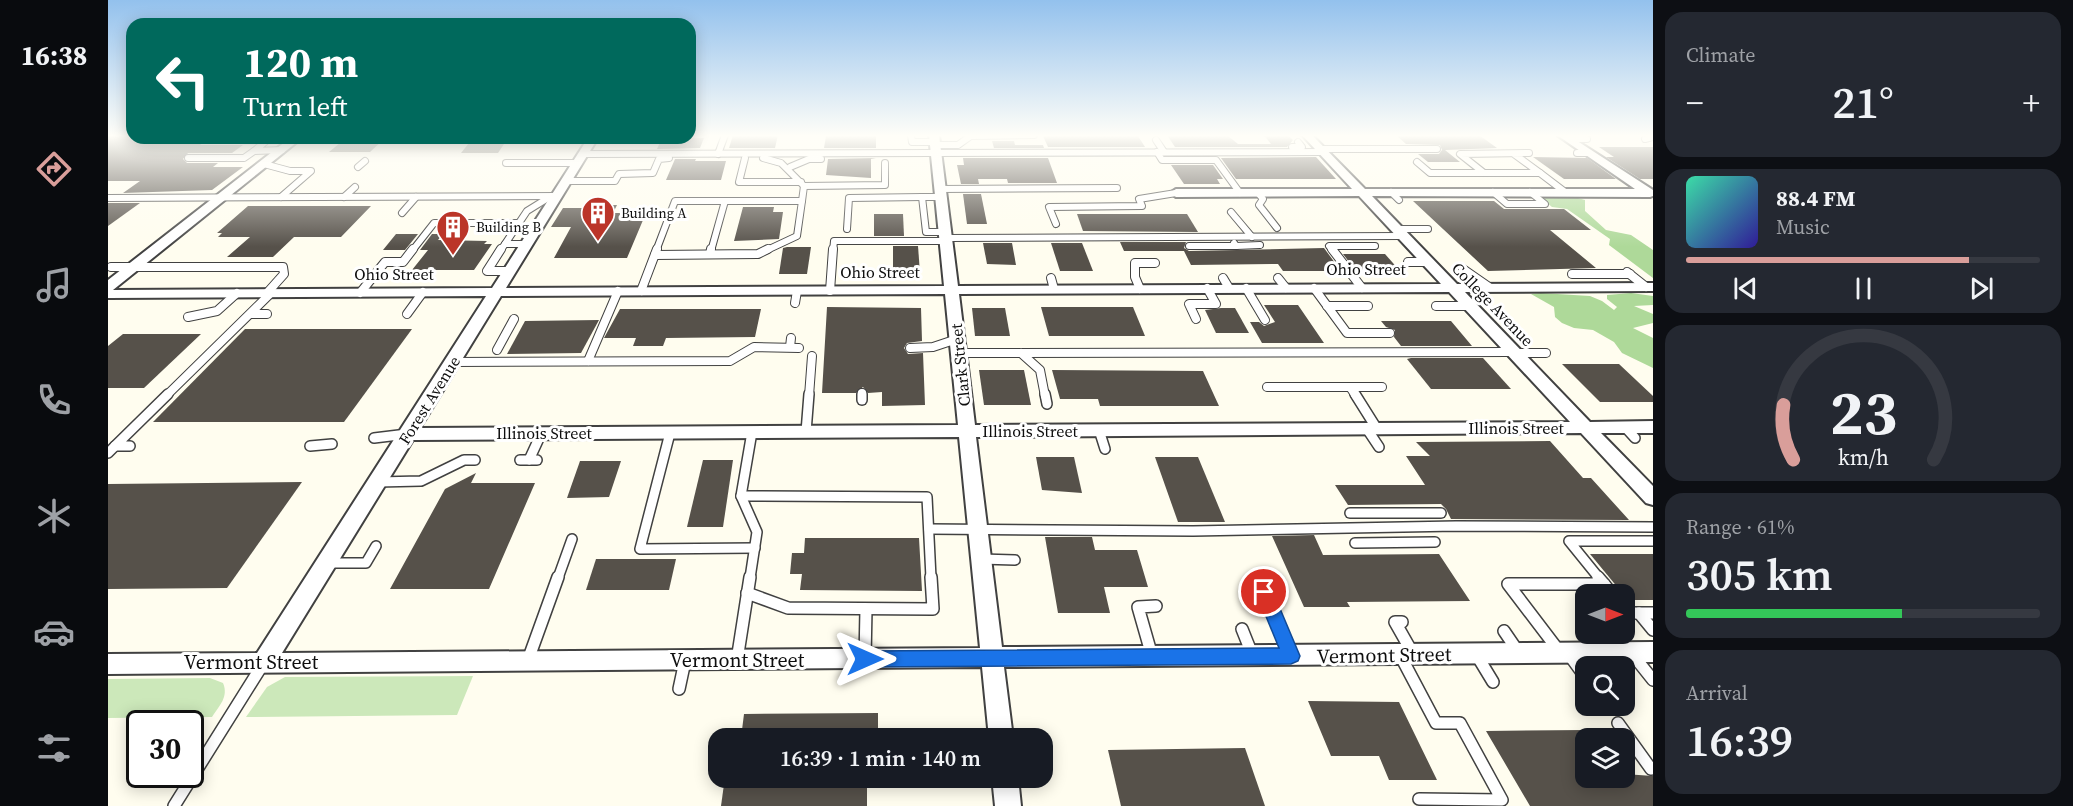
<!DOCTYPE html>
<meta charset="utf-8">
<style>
:root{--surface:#171b24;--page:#242831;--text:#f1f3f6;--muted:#9ea1a6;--line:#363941;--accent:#d99e9a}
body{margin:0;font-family:"Source Serif 4",serif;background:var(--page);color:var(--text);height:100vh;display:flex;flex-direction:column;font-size:22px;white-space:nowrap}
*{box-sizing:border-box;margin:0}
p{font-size:20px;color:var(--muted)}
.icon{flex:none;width:33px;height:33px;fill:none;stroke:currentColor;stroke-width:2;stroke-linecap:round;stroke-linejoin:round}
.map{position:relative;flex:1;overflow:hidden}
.sheet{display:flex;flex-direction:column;gap:12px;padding:12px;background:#0d0f14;width:420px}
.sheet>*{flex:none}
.banner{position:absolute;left:18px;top:18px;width:570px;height:126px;border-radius:18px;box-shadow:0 3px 15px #0003;background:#00695c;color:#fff;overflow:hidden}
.needle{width:39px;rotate:90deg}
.fabs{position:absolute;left:1467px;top:584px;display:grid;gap:12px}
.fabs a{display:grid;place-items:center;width:60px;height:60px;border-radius:12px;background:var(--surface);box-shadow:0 3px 15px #0003;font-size:30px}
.speed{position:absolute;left:18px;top:710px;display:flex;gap:12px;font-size:30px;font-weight:700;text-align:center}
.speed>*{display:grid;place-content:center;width:78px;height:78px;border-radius:50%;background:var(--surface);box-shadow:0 3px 15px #0003;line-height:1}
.speed .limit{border:3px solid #111;border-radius:9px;background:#fff;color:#111}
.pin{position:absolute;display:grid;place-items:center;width:51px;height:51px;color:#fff;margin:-26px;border:3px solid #fff;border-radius:50%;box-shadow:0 2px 6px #0007}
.me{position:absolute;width:66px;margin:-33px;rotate:90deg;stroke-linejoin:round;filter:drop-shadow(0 0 4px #0008)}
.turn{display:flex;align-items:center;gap:21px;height:126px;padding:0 18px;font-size:27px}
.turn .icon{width:78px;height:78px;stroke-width:2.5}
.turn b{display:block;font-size:42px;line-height:51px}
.big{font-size:45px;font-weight:600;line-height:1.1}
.sheet .tile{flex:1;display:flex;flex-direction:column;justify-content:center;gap:9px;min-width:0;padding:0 21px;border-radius:18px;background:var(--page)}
.sheet .dial{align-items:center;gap:0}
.dial svg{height:156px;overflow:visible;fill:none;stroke:var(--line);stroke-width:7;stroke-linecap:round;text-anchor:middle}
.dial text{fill:var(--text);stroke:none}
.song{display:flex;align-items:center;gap:18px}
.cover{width:72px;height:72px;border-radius:9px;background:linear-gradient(135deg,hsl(160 70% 55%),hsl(250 70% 35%))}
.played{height:6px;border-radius:3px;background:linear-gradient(90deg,var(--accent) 80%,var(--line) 80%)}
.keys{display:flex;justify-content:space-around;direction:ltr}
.heat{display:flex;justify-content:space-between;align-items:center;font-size:33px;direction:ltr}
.charge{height:9px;border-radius:4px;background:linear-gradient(90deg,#34c759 61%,var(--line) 0)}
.trip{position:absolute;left:600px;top:728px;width:345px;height:60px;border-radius:18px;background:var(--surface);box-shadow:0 3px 15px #0003;font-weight:600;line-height:60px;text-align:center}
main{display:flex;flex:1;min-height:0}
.tab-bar{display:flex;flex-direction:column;width:108px;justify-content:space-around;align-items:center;background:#090b0e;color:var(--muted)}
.tab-bar .icon{width:42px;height:42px}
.tab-bar .current{color:var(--accent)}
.tab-bar b{font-size:27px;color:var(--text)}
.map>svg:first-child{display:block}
.green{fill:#cce8ba}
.forest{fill:#aed999}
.building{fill:#56514a}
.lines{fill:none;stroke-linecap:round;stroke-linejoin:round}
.lane-far3-casing{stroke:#414141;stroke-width:8}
.lane-far2-casing{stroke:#414141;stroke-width:10}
.lane-far1-casing{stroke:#414141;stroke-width:12}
.lane-casing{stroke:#414141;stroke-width:14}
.street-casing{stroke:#414141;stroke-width:4}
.lane-far3{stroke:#fff;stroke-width:6}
.lane-far2{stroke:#fff;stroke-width:8}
.lane-far1{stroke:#fff;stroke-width:9}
.lane{stroke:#fff;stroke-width:11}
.street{fill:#fff;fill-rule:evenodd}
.route{fill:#1a73e8;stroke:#114b97;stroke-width:1.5}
.labels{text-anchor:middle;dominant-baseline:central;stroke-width:6;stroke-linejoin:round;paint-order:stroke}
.far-poi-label{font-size:14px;fill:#0e0e0e;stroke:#fff;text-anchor:start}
.street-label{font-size:16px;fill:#0e0e0e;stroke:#fff}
.near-street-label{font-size:20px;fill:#0e0e0e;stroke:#fff}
</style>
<main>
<nav class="tab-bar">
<b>16:38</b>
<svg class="icon current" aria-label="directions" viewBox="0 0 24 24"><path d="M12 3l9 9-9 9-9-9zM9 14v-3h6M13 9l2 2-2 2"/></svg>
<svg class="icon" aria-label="music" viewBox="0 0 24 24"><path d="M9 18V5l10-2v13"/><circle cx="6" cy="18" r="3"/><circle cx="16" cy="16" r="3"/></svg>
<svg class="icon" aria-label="phone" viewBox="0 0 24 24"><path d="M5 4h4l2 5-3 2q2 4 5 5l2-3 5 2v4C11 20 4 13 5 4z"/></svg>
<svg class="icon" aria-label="climate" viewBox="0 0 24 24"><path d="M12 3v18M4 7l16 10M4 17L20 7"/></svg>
<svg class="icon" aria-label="car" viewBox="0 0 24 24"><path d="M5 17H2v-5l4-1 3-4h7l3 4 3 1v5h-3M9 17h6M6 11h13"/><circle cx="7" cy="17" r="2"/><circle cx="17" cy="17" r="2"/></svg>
<svg class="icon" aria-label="filters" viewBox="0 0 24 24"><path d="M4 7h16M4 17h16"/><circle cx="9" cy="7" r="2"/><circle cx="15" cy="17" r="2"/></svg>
</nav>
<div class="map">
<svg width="1545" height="806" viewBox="0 0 1545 806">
<rect width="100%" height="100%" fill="#fffdef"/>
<!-- green -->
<g class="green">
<polygon points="365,676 349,715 138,717 159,687 177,677"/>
<path d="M102 678 115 683C121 697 111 706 104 717L0 718V679Z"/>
</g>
<!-- forest -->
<g class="forest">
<polygon points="1462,196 1477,200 1477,211 1498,230 1523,235 1545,250 1545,278 1501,245 1502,239 1459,209 1444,207 1432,197"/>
<polygon points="1433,293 1482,296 1494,301 1506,310 1509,307 1499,299 1499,295 1523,293 1545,296 1545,305 1526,306 1545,314 1545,323 1525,328 1545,338 1545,368 1514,353 1506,342 1485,330 1466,328 1454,323 1447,317 1446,307 1423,294"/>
</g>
<!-- building -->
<g class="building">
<polygon points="0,135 24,135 24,138 102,138 92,145 135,145 124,153 80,153 75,159 79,163 110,163 105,167 135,167 104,190 15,193 32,181 0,181"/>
<polygon points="625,135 670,135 667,148 621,148"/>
<polygon points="1059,135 1119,135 1130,144 1163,144 1156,135 1180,135 1185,140 1179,147 1067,147"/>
<polygon points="1288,135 1371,135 1389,148 1337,150 1352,162 1320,162 1310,154 1331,154 1334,150 1332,145 1298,144"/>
<polygon points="718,136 768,136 768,148 716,148"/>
<polygon points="935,136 1030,136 1037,147 940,147"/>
<polygon points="238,138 277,138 262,152 221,152"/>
<polygon points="365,138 400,138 390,153 353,153"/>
<polygon points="554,138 596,138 592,148 549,149"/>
<polygon points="884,141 906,141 907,145 935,145 936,148 886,148"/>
<polygon points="1491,147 1545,147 1545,179 1532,179 1498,157 1506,157"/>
<polygon points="1208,157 1228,179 1128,179 1113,158"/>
<polygon points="1425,157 1479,158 1508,179 1456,179"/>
<polygon points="768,158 763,159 763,178 718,175 720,159"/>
<polygon points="855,158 940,158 949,183 900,183 899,179 870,179 871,184 853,184 849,165 856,165"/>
<polygon points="567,159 588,159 587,161 618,161 613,180 558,180"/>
<polygon points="1063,165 1105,165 1115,179 1109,179 1112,184 1076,184"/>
<polygon points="855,194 873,194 879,224 859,224"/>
<polygon points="1305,201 1386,201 1396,209 1456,209 1483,230 1442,230 1488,268 1380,271"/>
<polygon points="0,203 32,203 0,226"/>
<polygon points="490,205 509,205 505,213 538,213 519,258 446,258 463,227 443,227 455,208 488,208"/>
<polygon points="140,206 263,206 233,237 186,237 165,257 119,257 142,237 110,237 114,233 109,233"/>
<polygon points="635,207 666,207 665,212 675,212 671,239 626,241"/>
<polygon points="766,214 795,214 796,236 766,236"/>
<polygon points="969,214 1079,214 1090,232 975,231"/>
<polygon points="288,234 310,234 297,250 275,250"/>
<polygon points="324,234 335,234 330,240 379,241 376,244 384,244 366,270 304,270 320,250 312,250"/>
<polygon points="1012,242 1078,242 1076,248 1081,251 1216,248 1233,271 1175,271 1170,264 1083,265 1076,251 1016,251"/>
<polygon points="875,243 904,243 908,265 879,264"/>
<polygon points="943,243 974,243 985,271 952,271"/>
<polygon points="785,246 810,246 812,273 785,273"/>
<polygon points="679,247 703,247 699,274 671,274 675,248"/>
<polygon points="1235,254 1277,254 1292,271 1248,271"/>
<polygon points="1156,305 1190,305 1216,343 1154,343 1142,322 1151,322 1156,326 1167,322"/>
<polygon points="719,307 813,308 814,341 799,343 796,348 800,354 815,353 817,405 774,406 774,392 760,393 755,387 748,393 714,393"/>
<polygon points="933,307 1025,307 1037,336 941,336"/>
<polygon points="864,308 897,308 902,336 867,336"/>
<polygon points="1113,308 1127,308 1141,333 1108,333 1097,310"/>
<polygon points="512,309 653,309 647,337 558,338 555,346 525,346 528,338 496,338"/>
<polygon points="491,320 473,353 399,354 417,321"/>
<polygon points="1273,321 1343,321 1364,346 1293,346 1286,337 1287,330 1278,327"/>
<polygon points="137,329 304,329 236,422 45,422"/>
<polygon points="15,334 93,334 36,388 0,388 0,346"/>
<polygon points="1303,358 1375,358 1403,389 1323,389 1299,359"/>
<polygon points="1454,364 1511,364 1545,396 1545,402 1492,402"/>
<polygon points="871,370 916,370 923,405 876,405"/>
<polygon points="944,370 1095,371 1111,406 992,406 990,399 952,399"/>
<polygon points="1442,441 1475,478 1483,478 1521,520 1343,519 1338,509 1333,504 1240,505 1227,485 1317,485 1298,456 1322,456 1308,442"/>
<polygon points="928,457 966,457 974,493 934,490"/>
<polygon points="1047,457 1090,457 1117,522 1070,522"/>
<polygon points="595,460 625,460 615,527 579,527"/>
<polygon points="472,461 513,461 501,497 459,498"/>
<polygon points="368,473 363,483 427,483 381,589 282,589 337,489"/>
<polygon points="194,482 119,588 0,589 0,484"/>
<polygon points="1206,535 1215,555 1331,554 1362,601 1239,602 1242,607 1196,607 1164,536"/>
<polygon points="937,537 984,537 987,550 1029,550 1040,587 996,587 1002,613 950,613"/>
<polygon points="697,538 811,538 814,591 692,590 694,574 682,574 684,553 696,553"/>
<polygon points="1482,554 1545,554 1545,600 1520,600"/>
<polygon points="488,559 568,559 561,590 478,590"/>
<polygon points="1200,701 1291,702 1329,780 1281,780 1271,756 1223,756"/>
<polygon points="770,713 770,738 633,738 636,714"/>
<polygon points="1478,730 1478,777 1516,777 1516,774 1545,776 1545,806 1422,806 1378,731"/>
<polygon points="1137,748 1157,806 1013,806 1000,750"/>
<polygon points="617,777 759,777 759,806 613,806"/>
</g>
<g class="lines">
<defs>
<g id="lane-far3">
<polyline points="803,135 804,142 827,142"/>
<polyline points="864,136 926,135"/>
<polyline points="146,138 157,142 146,151 174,150"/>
<polyline points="435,138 485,138"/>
<polyline points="1461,139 1479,139"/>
<polyline points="1537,139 1545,137"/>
<polyline points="1048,140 1056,152"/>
<polyline points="828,145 850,145 864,135"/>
<polyline points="1184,147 1194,147 1190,142"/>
<polyline points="1213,149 1329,149"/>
<polyline points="1049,152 1054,160 1108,160 1132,193"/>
<polyline points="1469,153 1481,153"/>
<polyline points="475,154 1215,152"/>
<polyline points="610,154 617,135"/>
<polyline points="1406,154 1432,173 1376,173 1352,154 1421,153"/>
<polyline points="80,158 136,158 146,151"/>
<polyline points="637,158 631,182 693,182"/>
<polyline points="655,158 673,163 696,186"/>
<polyline points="1309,162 1322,173 1375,173"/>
<polyline points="398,163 470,163"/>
<polyline points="156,164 182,171 203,171 173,197"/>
<polyline points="250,167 257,161"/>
<polyline points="682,167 701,159 713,159"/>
<polyline points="1432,173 1457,192"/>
<polyline points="459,181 507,181 511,174 545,173 551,159 561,158"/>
<polyline points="832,189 1009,188"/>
<polyline points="1283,192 1291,200"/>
<polyline points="1385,192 1399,204 1437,204 1422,192"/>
<polyline points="1150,193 1155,199 1151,205 1169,228"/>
<polyline points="236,197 247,187"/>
<polyline points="833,197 814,197 818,232 837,232"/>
<polyline points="0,198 449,196"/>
<polyline points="1123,212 1144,237"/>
<polyline points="294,213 308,197"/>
<polyline points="948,224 941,207 1034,206 1031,199 1068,193"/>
<polyline points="739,229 741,198 814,197"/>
<polyline points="1289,229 1320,229"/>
<polyline points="838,238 1295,236"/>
<polyline points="1126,243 1128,246 1152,245"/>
<polyline points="397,244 419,211 440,198"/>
<polyline points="1081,246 1128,246"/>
<polyline points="304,251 326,223 410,223"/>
<polyline points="392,251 397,244 419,244"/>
<polyline points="548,251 567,201 694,201 696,186 777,185 777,163"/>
<polyline points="603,251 617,201"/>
<polyline points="657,251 689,236 694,201"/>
<polyline points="725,251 726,241 838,241"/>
<polyline points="1225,251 1221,246 1267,246"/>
</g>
<g id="lane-far2">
<polyline points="393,249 379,271 402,271"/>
<polyline points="1224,249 1254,288"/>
<polyline points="602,254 603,249"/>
<polyline points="547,255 650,254 660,249"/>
<polyline points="1300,262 1321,262"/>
<polyline points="3,267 175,267 176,274 159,293"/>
<polyline points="1355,269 1381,287"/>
<polyline points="1519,272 1538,287"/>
<polyline points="1464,274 1522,274"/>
<polyline points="943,278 946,289"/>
<polyline points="1115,278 1121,288"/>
<polyline points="1170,278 1178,288"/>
<polyline points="1138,288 1157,320"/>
<polyline points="1206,288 1239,333 1282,333"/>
<polyline points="1032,289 1027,277 1027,263 1047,263"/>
<polyline points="533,291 549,249"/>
<polyline points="722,291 725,249"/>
<polyline points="252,293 277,262 295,262 305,249"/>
<polyline points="687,303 689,291"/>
<polyline points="1219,306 1260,306"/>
<polyline points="1328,306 1362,306"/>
<polyline points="143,314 159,314"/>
<polyline points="299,314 315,292"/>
<polyline points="80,317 109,311 129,293"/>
<polyline points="1088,319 1081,304 1108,304 1099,288"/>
<polyline points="682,347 683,338"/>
<polyline points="802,348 825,347 849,339"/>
<polyline points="389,350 406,319"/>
<polyline points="850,353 1406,352"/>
<polyline points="913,353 932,370 937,396"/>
<polyline points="1407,353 1438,353"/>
<polyline points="480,361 510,291"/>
<polyline points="345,362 622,361 646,347 691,348"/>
<polyline points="1159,387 1242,387 1248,396"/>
<polyline points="1242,387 1274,387"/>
<polyline points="754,393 754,396"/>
<polyline points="58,396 163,293"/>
<polyline points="701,396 704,356"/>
</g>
<g id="lane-far1">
<polyline points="754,394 754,400"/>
<polyline points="937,394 939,404"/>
<polyline points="1247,394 1269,429"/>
<polyline points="1517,427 1527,438"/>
<polyline points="1259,429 1271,447"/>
<polyline points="991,430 997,449"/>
<polyline points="698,432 701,394"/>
<polyline points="562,433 532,549 647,548"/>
<polyline points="266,438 299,434"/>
<polyline points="22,446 7,446 60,394"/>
<polyline points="202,446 224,444"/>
<polyline points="0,453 7,446"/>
<polyline points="412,460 429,460"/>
<polyline points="421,460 433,434"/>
<polyline points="270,482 313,481 356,460 367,460"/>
<polyline points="633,496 819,497 823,578"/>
<polyline points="1242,513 1333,513"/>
<polyline points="821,529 1085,531 1348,526 1545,527"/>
<polyline points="1247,543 1327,542"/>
<polyline points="873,559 907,560"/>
<polyline points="219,563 258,563 268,546"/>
<polyline points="450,578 464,539"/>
<polyline points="642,578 649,532 633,496 644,432"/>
<polyline points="1491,578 1461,541 1545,541"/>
</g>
<g id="lane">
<polyline points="1490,577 1496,584"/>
<polyline points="1156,592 1183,655"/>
<polyline points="639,593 680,608 825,609 823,577"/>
<polyline points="1516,610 1519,613 1545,613"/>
<polyline points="1531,613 1545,630"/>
<polyline points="1294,622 1287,622 1304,652"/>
<polyline points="1134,629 1144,654"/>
<polyline points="1396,631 1409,650"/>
<polyline points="1451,651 1400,584 1496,584 1504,594"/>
<polyline points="1368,654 1385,682"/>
<polyline points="1292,655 1328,723 1352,723 1394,800 1311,799"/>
<polyline points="1525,655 1545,680"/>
<polyline points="1044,656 1030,607 1048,606"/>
<polyline points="1462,656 1478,678"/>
<polyline points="757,659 758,609"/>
<polyline points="420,660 450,577"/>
<polyline points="629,660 642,577"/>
<polyline points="571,689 577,661"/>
<polyline points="1510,723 1543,769"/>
<polyline points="66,806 155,664"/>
</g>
<g id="street">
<path d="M821 135H831L850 286 1333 284 1251 196 1068 197 1062 193 1068 189H1244L1194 135H1204L1257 189H1527L1449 135H1460L1545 190V196L1542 197 1264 196 1349 284 1545 283V291L1357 292 1482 422 1545 421V433H1493L1545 486V505L1538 503 1473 433 868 437 894 647 1545 642V662L896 667 905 738H881L874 667 0 674V654L149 653 378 296 0 298V280L182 138H194L5 290 384 288 480 138H490L398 288 836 286ZM1341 292 1462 422 867 425 851 294ZM837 294 850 425 312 428 393 296ZM851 437 872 648 174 653 305 440Z"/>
<polygon points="884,777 910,777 913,806 887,806"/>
</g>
</defs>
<!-- lane-far3 casing -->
<use href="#lane-far3" class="lane-far3-casing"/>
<!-- lane-far2 casing -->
<use href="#lane-far2" class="lane-far2-casing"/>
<!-- lane-far1 casing -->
<use href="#lane-far1" class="lane-far1-casing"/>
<!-- lane casing -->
<use href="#lane" class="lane-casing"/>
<!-- street casing -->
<use href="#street" class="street-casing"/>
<!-- lane-far3 -->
<use href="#lane-far3" class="lane-far3"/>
<!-- lane-far2 -->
<use href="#lane-far2" class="lane-far2"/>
<!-- lane-far1 -->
<use href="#lane-far1" class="lane-far1"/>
<!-- lane -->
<use href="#lane" class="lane"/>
<!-- street -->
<use href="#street" class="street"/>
</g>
<!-- sky -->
<linearGradient id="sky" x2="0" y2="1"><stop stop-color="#93c1ed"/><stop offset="0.55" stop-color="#fffef8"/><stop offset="1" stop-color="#fffef8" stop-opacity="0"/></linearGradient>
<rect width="1545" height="247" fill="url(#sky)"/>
<!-- route -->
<polygon class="route" points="1156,585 1163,587 1165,592 1192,656 1190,661 1183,664 757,667 750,665 748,659 750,654 757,651 1171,648 1148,592 1150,587"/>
<!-- icons -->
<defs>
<symbol id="building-pin" viewBox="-11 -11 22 30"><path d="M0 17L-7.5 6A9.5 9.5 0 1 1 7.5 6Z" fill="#bb3529" stroke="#fff"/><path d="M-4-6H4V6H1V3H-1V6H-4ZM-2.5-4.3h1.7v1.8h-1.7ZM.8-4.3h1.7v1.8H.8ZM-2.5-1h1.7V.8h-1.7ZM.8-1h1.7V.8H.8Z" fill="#fff"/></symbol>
</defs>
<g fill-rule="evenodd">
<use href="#building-pin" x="471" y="194" width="38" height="52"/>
<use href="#building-pin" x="326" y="208" width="38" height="52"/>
</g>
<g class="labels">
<!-- far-poi labels -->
<g class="far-poi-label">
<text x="513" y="213">Building A</text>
<text x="368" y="227">Building B</text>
</g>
<!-- street labels -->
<g class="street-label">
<text x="1258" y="269">Ohio Street</text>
<text x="772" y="272">Ohio Street</text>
<text x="286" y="274">Ohio Street</text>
<text transform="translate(1385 304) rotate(46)">College Avenue</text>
<text transform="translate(852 365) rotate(-96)">Clark Street</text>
<text transform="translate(321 400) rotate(-58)">Forest Avenue</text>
<text x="1408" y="428">Illinois Street</text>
<text x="922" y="431">Illinois Street</text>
<text x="436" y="433">Illinois Street</text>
</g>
<!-- near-street labels -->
<g class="near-street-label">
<text transform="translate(1276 655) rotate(-1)">Vermont Street</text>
<text x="629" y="660">Vermont Street</text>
<text x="143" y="662">Vermont Street</text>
</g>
</g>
</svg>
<div class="fabs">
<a><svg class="needle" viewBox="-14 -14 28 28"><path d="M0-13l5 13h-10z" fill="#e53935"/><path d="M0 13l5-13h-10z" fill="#9ea1a6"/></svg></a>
<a><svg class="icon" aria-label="search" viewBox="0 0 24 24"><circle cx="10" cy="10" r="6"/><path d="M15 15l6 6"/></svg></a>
<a><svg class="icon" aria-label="layers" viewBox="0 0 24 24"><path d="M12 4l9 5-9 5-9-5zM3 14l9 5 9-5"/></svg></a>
</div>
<div class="speed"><div class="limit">30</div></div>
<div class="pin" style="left:1156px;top:592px;background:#d93025"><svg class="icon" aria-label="arrive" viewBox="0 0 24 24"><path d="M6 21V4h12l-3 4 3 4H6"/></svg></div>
<svg class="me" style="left:757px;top:659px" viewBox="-20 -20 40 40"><path d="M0-17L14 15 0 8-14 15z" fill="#1a73e8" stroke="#fff" stroke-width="4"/></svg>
<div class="trip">16:39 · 1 min · 140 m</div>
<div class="banner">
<div class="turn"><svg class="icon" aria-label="left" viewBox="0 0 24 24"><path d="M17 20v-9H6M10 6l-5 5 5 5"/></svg><div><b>120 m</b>Turn left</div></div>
</div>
</div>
<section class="sheet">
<div class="tile"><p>Climate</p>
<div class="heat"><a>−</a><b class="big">21°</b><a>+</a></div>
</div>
<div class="tile">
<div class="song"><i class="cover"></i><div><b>88.4 FM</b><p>Music</p></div></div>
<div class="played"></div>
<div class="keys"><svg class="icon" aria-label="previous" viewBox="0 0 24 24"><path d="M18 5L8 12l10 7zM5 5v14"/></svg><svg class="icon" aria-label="pause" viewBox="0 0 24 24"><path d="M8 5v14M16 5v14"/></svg><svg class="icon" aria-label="next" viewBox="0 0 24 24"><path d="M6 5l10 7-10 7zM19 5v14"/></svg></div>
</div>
<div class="tile dial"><svg viewBox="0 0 100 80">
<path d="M14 69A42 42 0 1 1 86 69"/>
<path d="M14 69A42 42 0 0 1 9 41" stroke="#d99e9a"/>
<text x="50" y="56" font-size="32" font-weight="700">23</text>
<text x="50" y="72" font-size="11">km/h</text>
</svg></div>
<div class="tile"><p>Range · 61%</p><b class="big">305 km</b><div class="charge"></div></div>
<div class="tile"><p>Arrival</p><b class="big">16:39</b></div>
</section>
</main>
